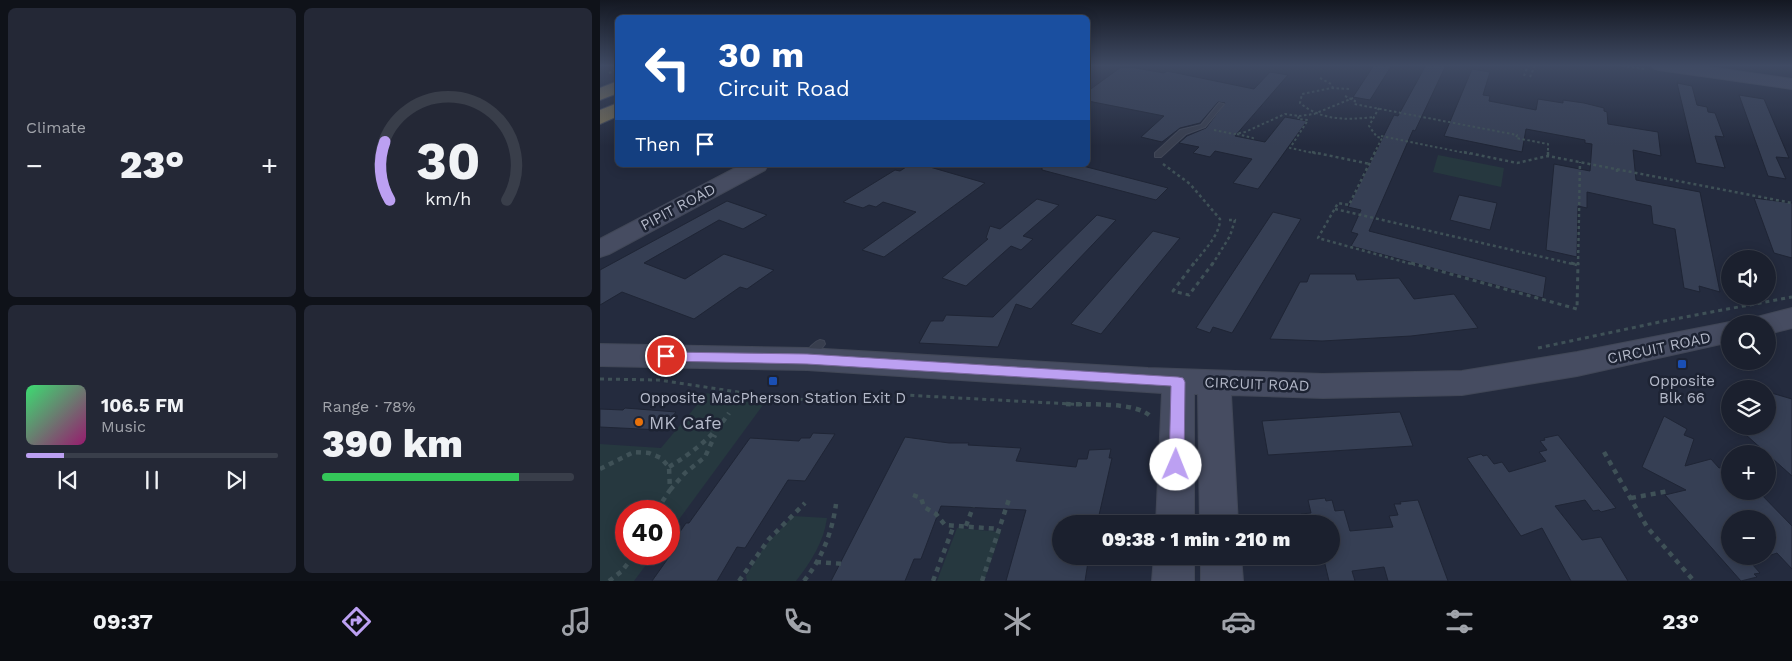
<!DOCTYPE html>
<meta charset="utf-8">
<style>
:root{--surface:#1b202e;--page:#242836;--text:#f1f3f6;--muted:#a0a3aa;--line:#393e4a;--accent:#bca0f2}
body{margin:0;font-family:"Work Sans",sans-serif;background:var(--page);color:var(--text);height:100vh;display:flex;flex-direction:column;font-size:19px;white-space:nowrap}
*{box-sizing:border-box;margin:0}
p{font-size:16px;color:var(--muted)}
.icon{flex:none;width:28px;height:28px;fill:none;stroke:currentColor;stroke-width:2;stroke-linecap:round;stroke-linejoin:round}
.map{position:relative;flex:1;overflow:hidden}
.panel{display:flex;flex-direction:column;gap:8px;padding:8px;background:#0f1219;width:600px}
.panel>*{flex:none}
.hud{position:absolute;left:15px;top:15px;width:475px;height:152px;border-radius:8px;box-shadow:0 2px 12px #0003,0 0 0 1px var(--line);background:#1a4fa0;color:#fff;overflow:hidden}
.fabs{position:absolute;left:1121px;top:250px;display:grid;gap:10px}
.fabs a{display:grid;place-items:center;width:55px;height:55px;border-radius:50%;background:var(--surface);box-shadow:0 2px 12px #0003,0 0 0 1px var(--line);font-size:25px}
.speed{position:absolute;left:15px;top:500px;display:flex;gap:10px;font-size:25px;font-weight:700;text-align:center}
.speed>*{display:grid;place-content:center;width:65px;height:65px;border-radius:50%;background:var(--surface);box-shadow:0 2px 12px #0003,0 0 0 1px var(--line);line-height:1}
.speed .limit{border:8px solid #d22;background:#fff;color:#111}
.pin{position:absolute;display:grid;place-items:center;width:42px;height:42px;color:#fff;margin:-21px;border:2px solid #fff;border-radius:50%;box-shadow:0 1px 5px #0007}
.me{position:absolute;width:55px;margin:-28px;rotate:1deg;stroke-linejoin:round;filter:drop-shadow(0 0 4px #0008)}
.turn{display:flex;align-items:center;gap:18px;height:105px;padding:0 20px;font-size:22px}
.turn .icon{width:65px;height:65px;stroke-width:2.5}
.turn b{display:block;font-size:35px;line-height:42px}
.then{display:flex;align-items:center;height:48px;padding:0 20px;background:#0003;gap:10px;font-size:19px}
.big{font-size:38px;font-weight:800;line-height:1.1}
.panel .card{flex:1;display:flex;flex-direction:column;justify-content:center;gap:8px;min-width:0;padding:0 18px;border-radius:8px;background:var(--page)}
.panel .dial{align-items:center;gap:0}
.dial svg{height:130px;overflow:visible;fill:none;stroke:var(--line);stroke-width:7;stroke-linecap:round;text-anchor:middle}
.dial text{fill:var(--text);stroke:none}
.song{display:flex;align-items:center;gap:15px}
.cover{width:60px;height:60px;border-radius:8px;background:linear-gradient(135deg,hsl(140 70% 55%),hsl(320 70% 35%))}
.played{height:5px;border-radius:2px;background:linear-gradient(90deg,var(--accent) 15%,var(--line) 15%)}
.keys{display:flex;justify-content:space-around;direction:ltr}
.heat{display:flex;justify-content:space-between;align-items:center;font-size:28px;direction:ltr}
.charge{height:8px;border-radius:4px;background:linear-gradient(90deg,#34c759 78%,var(--line) 0)}
.panel .tiles{flex:1;display:grid;gap:8px;grid-template-columns:repeat(2,1fr)}
.trip{position:absolute;left:452px;top:515px;width:288px;height:50px;border-radius:25px;background:var(--surface);box-shadow:0 2px 12px #0003,0 0 0 1px var(--line);font-weight:800;line-height:50px;text-align:center}
.tabs{display:flex;height:80px;justify-content:space-around;align-items:center;background:#0b0d12;color:var(--muted)}
.tabs .icon{width:35px;height:35px}
.tabs .selected{color:var(--accent)}
.tabs b{font-size:22px;color:var(--text)}
main{display:flex;flex:1;min-height:0}
.map>svg:first-child{display:block}
.green{fill:#26383f}
.building{fill:#363f54;stroke:#1f2535}
.lines{fill:none;stroke-linecap:round;stroke-linejoin:round}
.lane-casing{stroke:#414757;stroke-width:2}
.secondary-casing{stroke:#414757;stroke-width:2}
.highway-casing{stroke:#404656;stroke-width:2}
.path-far3{stroke:#3f5157;stroke-width:2;stroke-dasharray:2.5 2.5;stroke-linecap:butt}
.path-far2{stroke:#3f5157;stroke-width:2.5;stroke-dasharray:3 3;stroke-linecap:butt}
.path-far1{stroke:#3f5157;stroke-width:3;stroke-dasharray:4 4;stroke-linecap:butt}
.path{stroke:#3f5157;stroke-width:4.5;stroke-dasharray:5 5;stroke-linecap:butt}
.lane{fill:#383e4e;fill-rule:evenodd}
.secondary{fill:#464c61;fill-rule:evenodd}
.highway{fill:#746c55;fill-rule:evenodd}
.route{fill:#bca0f2;stroke:#7a689d}
.transit-dot{fill:#1a4fb4;stroke:#1d2333;stroke-width:2}
.food-dot{fill:#e8710a;stroke:#1d2333;stroke-width:2}
.labels{text-anchor:middle;dominant-baseline:central;stroke-width:5;stroke-linejoin:round;paint-order:stroke}
.street-label{font-size:15px;fill:#b4b9c9;stroke:#1d2333}
.poi-label{font-size:15px;fill:#b4b9c9;stroke:#1d2333}
.near-poi-label{font-size:18px;fill:#b4b9c9;stroke:#1d2333;text-anchor:start}
</style>
<main>
<section class="panel">
<div class="tiles">
<div class="card"><p>Climate</p>
<div class="heat"><a>−</a><b class="big">23°</b><a>+</a></div>
</div>
<div class="card dial"><svg viewBox="0 0 100 80">
<path d="M14 69A42 42 0 1 1 86 69"/>
<path d="M14 69A42 42 0 0 1 11 33" stroke="#bca0f2"/>
<text x="50" y="56" font-size="32" font-weight="700">30</text>
<text x="50" y="72" font-size="11">km/h</text>
</svg></div>
<div class="card">
<div class="song"><i class="cover"></i><div><b>106.5 FM</b><p>Music</p></div></div>
<div class="played"></div>
<div class="keys"><svg class="icon" aria-label="previous" viewBox="0 0 24 24"><path d="M18 5L8 12l10 7zM5 5v14"/></svg><svg class="icon" aria-label="pause" viewBox="0 0 24 24"><path d="M8 5v14M16 5v14"/></svg><svg class="icon" aria-label="next" viewBox="0 0 24 24"><path d="M6 5l10 7-10 7zM19 5v14"/></svg></div>
</div>
<div class="card"><p>Range · 78%</p><b class="big">390 km</b><div class="charge"></div></div>
</div>
</section>
<div class="map">
<svg width="1192" height="581" viewBox="0 0 1192 581">
<rect width="100%" height="100%" fill="#242b3e"/>
<!-- green -->
<g class="green">
<polygon points="838,155 904,168 901,187 833,172"/>
<polygon points="107,393 163,405 69,533 69,511 26,511 26,554 54,554 34,581 0,581 0,444 61,448"/>
<path d="M193 516 227 518C224 542 210 563 196 581H147L146 576 164 547Z"/>
<polygon points="357,528 401,532 384,581 337,581"/>
</g>
<!-- building -->
<g class="building">
<polygon points="774,65 792,65 770,100 753,97"/>
<polygon points="826,65 846,65 815,131 813,130 769,231 946,277 943,298 751,246 758,234 751,232 761,210 748,207 794,115 798,116"/>
<polygon points="521,67 528,68 530,67 564,73 567,71 654,89 670,72 688,75 635,136 665,142 685,117 707,121 658,189 633,183 652,159 615,151 610,157 593,153 599,147 579,143 587,136 606,128 625,103 618,102 600,123 580,128 562,142 541,137 564,116 488,101 488,91"/>
<polygon points="872,69 890,72 883,95 890,96 889,101 936,110 938,99 963,103 963,100 984,103 1004,108 1004,111 1007,112 1008,124 1058,132 1061,156 1033,150 1036,180 1100,192 1120,292 1099,286 1100,292 1084,288 1075,229 1053,224 1051,206 987,192 987,208 978,206 977,257 946,250 954,164 990,171 992,144 985,143 985,140 926,129 922,152 844,136"/>
<polygon points="1077,83 1092,86 1097,105 1107,107 1108,112 1115,113 1124,137 1115,136 1125,168 1096,163"/>
<polygon points="1139,95 1164,99 1189,158 1176,157 1186,179 1168,176"/>
<polygon points="309,165 323,165 385,183 284,257 262,250 316,212 283,202 276,207 269,205 263,208 243,202 295,170 300,171"/>
<polygon points="442,165 479,165 568,188 556,200 442,170"/>
<polygon points="859,195 897,203 890,230 850,220"/>
<polygon points="1154,198 1192,203 1192,258 1174,253"/>
<polygon points="437,199 459,205 423,236 433,239 421,250 411,246 366,286 342,278 388,239 386,238 390,226 400,229"/>
<polygon points="127,201 167,215 143,229 119,220 44,263 85,279 124,254 174,270 147,289 140,287 94,319 22,292 0,305 0,270"/>
<polygon points="673,212 701,219 632,333 613,327 610,333 596,328"/>
<polygon points="497,215 516,220 431,309 416,304 398,347 319,343 331,321 343,321 346,315 393,317"/>
<polygon points="553,231 580,238 501,334 471,324"/>
<polygon points="710,274 755,274 757,280 799,278 814,299 854,294 878,328 811,336 722,341 670,339 700,282 707,282"/>
<polygon points="1168,392 1192,399 1192,476 1136,426 1168,426"/>
<polygon points="25,408 76,412 61,430 0,427 0,409 23,410"/>
<polygon points="800,412 813,446 668,455 662,421"/>
<polygon points="1064,416 1087,429 1084,435 1094,439 1085,466 1111,459 1119,468 1130,465 1130,491 1158,491 1192,526 1192,569 1177,553 1168,556 1168,519 1130,519 1130,556 1145,556 1160,573 1154,574 1157,577 1141,581 1065,495 1086,490 1042,467"/>
<polygon points="213,433 235,434 205,481 188,480 145,548 137,547 117,581 52,581 69,557 62,557 64,554 69,554 69,548 86,523 89,523 150,438 199,441 201,438 210,438"/>
<polygon points="958,435 1016,508 1001,512 999,510 993,511 985,500 955,506 982,540 1001,537 1028,581 971,581 942,528 921,536 867,458 881,454 883,456 887,455 894,464 902,462 909,472 946,461 939,452 947,450 940,441 945,440 944,438"/>
<polygon points="305,437 349,443 369,443 368,445 421,448 416,461 476,467 478,459 487,459 489,450 511,449 509,458 512,458 497,524 461,522 461,556 484,556 483,562 488,562 485,581 406,581 426,510 341,506 321,559 314,559 305,581 231,581"/>
<polygon points="725,498 726,501 732,500 735,511 744,510 750,531 793,527 789,516 798,515 794,504 801,504 800,502 818,500 848,581 788,581 784,567 752,571 755,581 729,581 723,556 731,556 731,524 702,524 701,514 711,513 708,500"/>
</g>
<g class="lines">
<defs>
<g id="lane">
<polygon points="619,103 624,104 605,127 586,134 561,157 555,157 555,153 580,130 601,125"/>
<path d="M220 340 224 341 225 344 212 361H204L202 358C206 352 213 342 220 340Z"/>
</g>
<g id="secondary">
<polygon points="1051,65 1095,65 1192,79 1192,89 1059,70 1053,68"/>
<polygon points="141,165 168,165 165,170 9,254 0,257 0,239"/>
<polygon points="1192,308 1192,328 1168,334 1168,324 1153,324 1157,317"/>
<polygon points="1130,322 1137,324 1130,324 1130,342 977,376 862,395 723,398 631,395 638,524 600,524 598,394 594,394 594,524 556,524 562,393 207,370 0,366 0,344 207,348 548,368 723,374 862,371 977,352"/>
<polygon points="554,556 594,556 594,581 552,581"/>
<polygon points="601,556 641,556 643,581 601,581"/>
</g>
<g id="highway">
<polygon points="18,81 18,93 0,100 0,88"/>
<polygon points="18,103 18,116 0,124 0,110"/>
</g>
</defs>
<!-- lane casing -->
<use href="#lane" class="lane-casing"/>
<!-- secondary casing -->
<use href="#secondary" class="secondary-casing"/>
<!-- highway casing -->
<use href="#highway" class="highway-casing"/>
<!-- path-far3 -->
<g class="path-far3">
<polyline points="1017,65 1045,69"/>
<polyline points="9,73 18,69"/>
<polyline points="924,76 928,65"/>
<polyline points="930,77 935,65"/>
<polyline points="720,78 731,84 733,88"/>
<path d="M749 89 731 88 702 94 700 103C722 121 747 120 774 117"/>
<polyline points="745,96 755,101 754,104 917,135 916,138 948,144 948,154"/>
<polyline points="699,116 714,114 753,98"/>
<polyline points="614,130 634,134 645,132 685,114 699,116 698,119 708,120 690,148 718,154"/>
<polyline points="637,134 653,138 651,141"/>
<polyline points="781,136 870,154"/>
<polyline points="774,154 782,138 777,137 769,126 779,108"/>
</g>
<!-- path-far2 -->
<g class="path-far2">
<polyline points="712,152 770,164"/>
<polyline points="775,152 749,205 738,203 718,238 815,265"/>
<polyline points="864,152 917,163 948,156 1192,203"/>
<polyline points="948,152 948,156"/>
<path d="M563 164 590 184 620 219C620 236 602 252 593 265"/>
<polyline points="1017,169 1017,175"/>
<polyline points="735,209 977,265"/>
<polyline points="612,265 630,236 635,220 629,220"/>
<polyline points="978,265 980,162"/>
</g>
<!-- path-far1 -->
<g class="path-far1">
<polyline points="594,263 573,291 589,295 613,263"/>
<polyline points="811,263 977,309 978,263"/>
<polyline points="971,263 978,265"/>
<polyline points="938,348 1069,320 1192,297"/>
<polyline points="0,379 59,380 164,396 218,401 304,395 490,405"/>
</g>
<!-- path -->
<g class="path">
<path d="M466 404C486 405 539 401 552 418"/>
<polyline points="1004,452 1047,527 1094,581"/>
<path d="M69 467C93 452 113 437 129 413"/>
<polyline points="0,469 34,452 49,453 61,458 69,467 70,490 56,511"/>
<polyline points="70,490 85,473 105,457 115,435"/>
<polyline points="313,495 321,498 324,507 336,514 345,525 399,529"/>
<polyline points="1031,498 1069,491"/>
<polyline points="366,526 373,507"/>
<polyline points="216,562 245,564"/>
<polyline points="9,581 22,571 35,554"/>
<polyline points="139,581 169,539 205,503"/>
<path d="M204 581C222 558 232 533 236 504"/>
<polyline points="333,581 354,525"/>
<polyline points="382,581 410,496"/>
</g>
<!-- lane -->
<use href="#lane" class="lane"/>
<!-- secondary -->
<use href="#secondary" class="secondary"/>
<!-- highway -->
<use href="#highway" class="highway"/>
</g>
<!-- sky -->
<linearGradient id="sky" x2="0" y2="1"><stop stop-color="#141822"/><stop offset="0.45" stop-color="#3f4a63"/><stop offset="1" stop-color="#3f4a63" stop-opacity="0"/></linearGradient>
<rect width="1192" height="146" fill="url(#sky)"/>
<!-- route -->
<polygon class="route" points="66,352 207,354 578,377 583,378 585,382 584,465 581,469 576,471 571,469 569,465 571,386 207,364 66,361 62,360 60,356 62,353"/>
<!-- markers -->
<g class="transit-dot">
<rect x="1077" y="359" width="10" height="10" rx="2.5"/>
<rect x="168" y="376" width="10" height="10" rx="2.5"/>
</g>
<circle class="food-dot" cx="39" cy="422" r="5"/>
<g class="labels">
<!-- street labels -->
<g class="street-label">
<text transform="translate(78 207) rotate(-28)">PIPIT ROAD</text>
<text transform="translate(1059 348) rotate(-12)">CIRCUIT ROAD</text>
<text transform="translate(657 384) rotate(2)">CIRCUIT ROAD</text>
</g>
<!-- poi labels -->
<g class="poi-label">
<text x="1082" y="381">Opposite<tspan x="1082" dy="17">Blk 66</tspan></text>
<text x="173" y="398">Opposite MacPherson Station Exit D</text>
</g>
<!-- near-poi labels -->
<g class="near-poi-label">
<text x="49" y="422">MK Cafe</text>
</g>
</g>
</svg>
<div class="fabs">
<a><svg class="icon" aria-label="sound" viewBox="0 0 24 24"><path d="M4 9h4l5-4v14l-5-4H4zM17 9q2 3 0 6"/></svg></a>
<a><svg class="icon" aria-label="search" viewBox="0 0 24 24"><circle cx="10" cy="10" r="6"/><path d="M15 15l6 6"/></svg></a>
<a><svg class="icon" aria-label="layers" viewBox="0 0 24 24"><path d="M12 4l9 5-9 5-9-5zM3 14l9 5 9-5"/></svg></a>
<a>+</a>
<a>−</a>
</div>
<div class="speed"><div class="limit">40</div></div>
<div class="pin" style="left:66px;top:356px;background:#d93025"><svg class="icon" aria-label="arrive" viewBox="0 0 24 24"><path d="M6 21V4h12l-3 4 3 4H6"/></svg></div>
<svg class="me" style="left:576px;top:465px" viewBox="-20 -20 40 40"><circle r="19" fill="#fff"/><path d="M0-13L10 11 0 6-10 11z" fill="#bca0f2"/></svg>
<div class="trip">09:38 · 1 min · 210 m</div>
<div class="hud">
<div class="turn"><svg class="icon" aria-label="left" viewBox="0 0 24 24"><path d="M17 20v-9H6M10 6l-5 5 5 5"/></svg><div><b>30 m</b>Circuit Road</div></div>
<div class="then">Then<svg class="icon" aria-label="arrive" viewBox="0 0 24 24"><path d="M6 21V4h12l-3 4 3 4H6"/></svg></div>
</div>
</div>
</main>
<nav class="tabs">
<b>09:37</b>
<svg class="icon selected" aria-label="directions" viewBox="0 0 24 24"><path d="M12 3l9 9-9 9-9-9zM9 14v-3h6M13 9l2 2-2 2"/></svg>
<svg class="icon" aria-label="music" viewBox="0 0 24 24"><path d="M9 18V5l10-2v13"/><circle cx="6" cy="18" r="3"/><circle cx="16" cy="16" r="3"/></svg>
<svg class="icon" aria-label="phone" viewBox="0 0 24 24"><path d="M5 4h4l2 5-3 2q2 4 5 5l2-3 5 2v4C11 20 4 13 5 4z"/></svg>
<svg class="icon" aria-label="climate" viewBox="0 0 24 24"><path d="M12 3v18M4 7l16 10M4 17L20 7"/></svg>
<svg class="icon" aria-label="car" viewBox="0 0 24 24"><path d="M5 17H2v-5l4-1 3-4h7l3 4 3 1v5h-3M9 17h6M6 11h13"/><circle cx="7" cy="17" r="2"/><circle cx="17" cy="17" r="2"/></svg>
<svg class="icon" aria-label="filters" viewBox="0 0 24 24"><path d="M4 7h16M4 17h16"/><circle cx="9" cy="7" r="2"/><circle cx="15" cy="17" r="2"/></svg>
<b>23°</b>
</nav>
